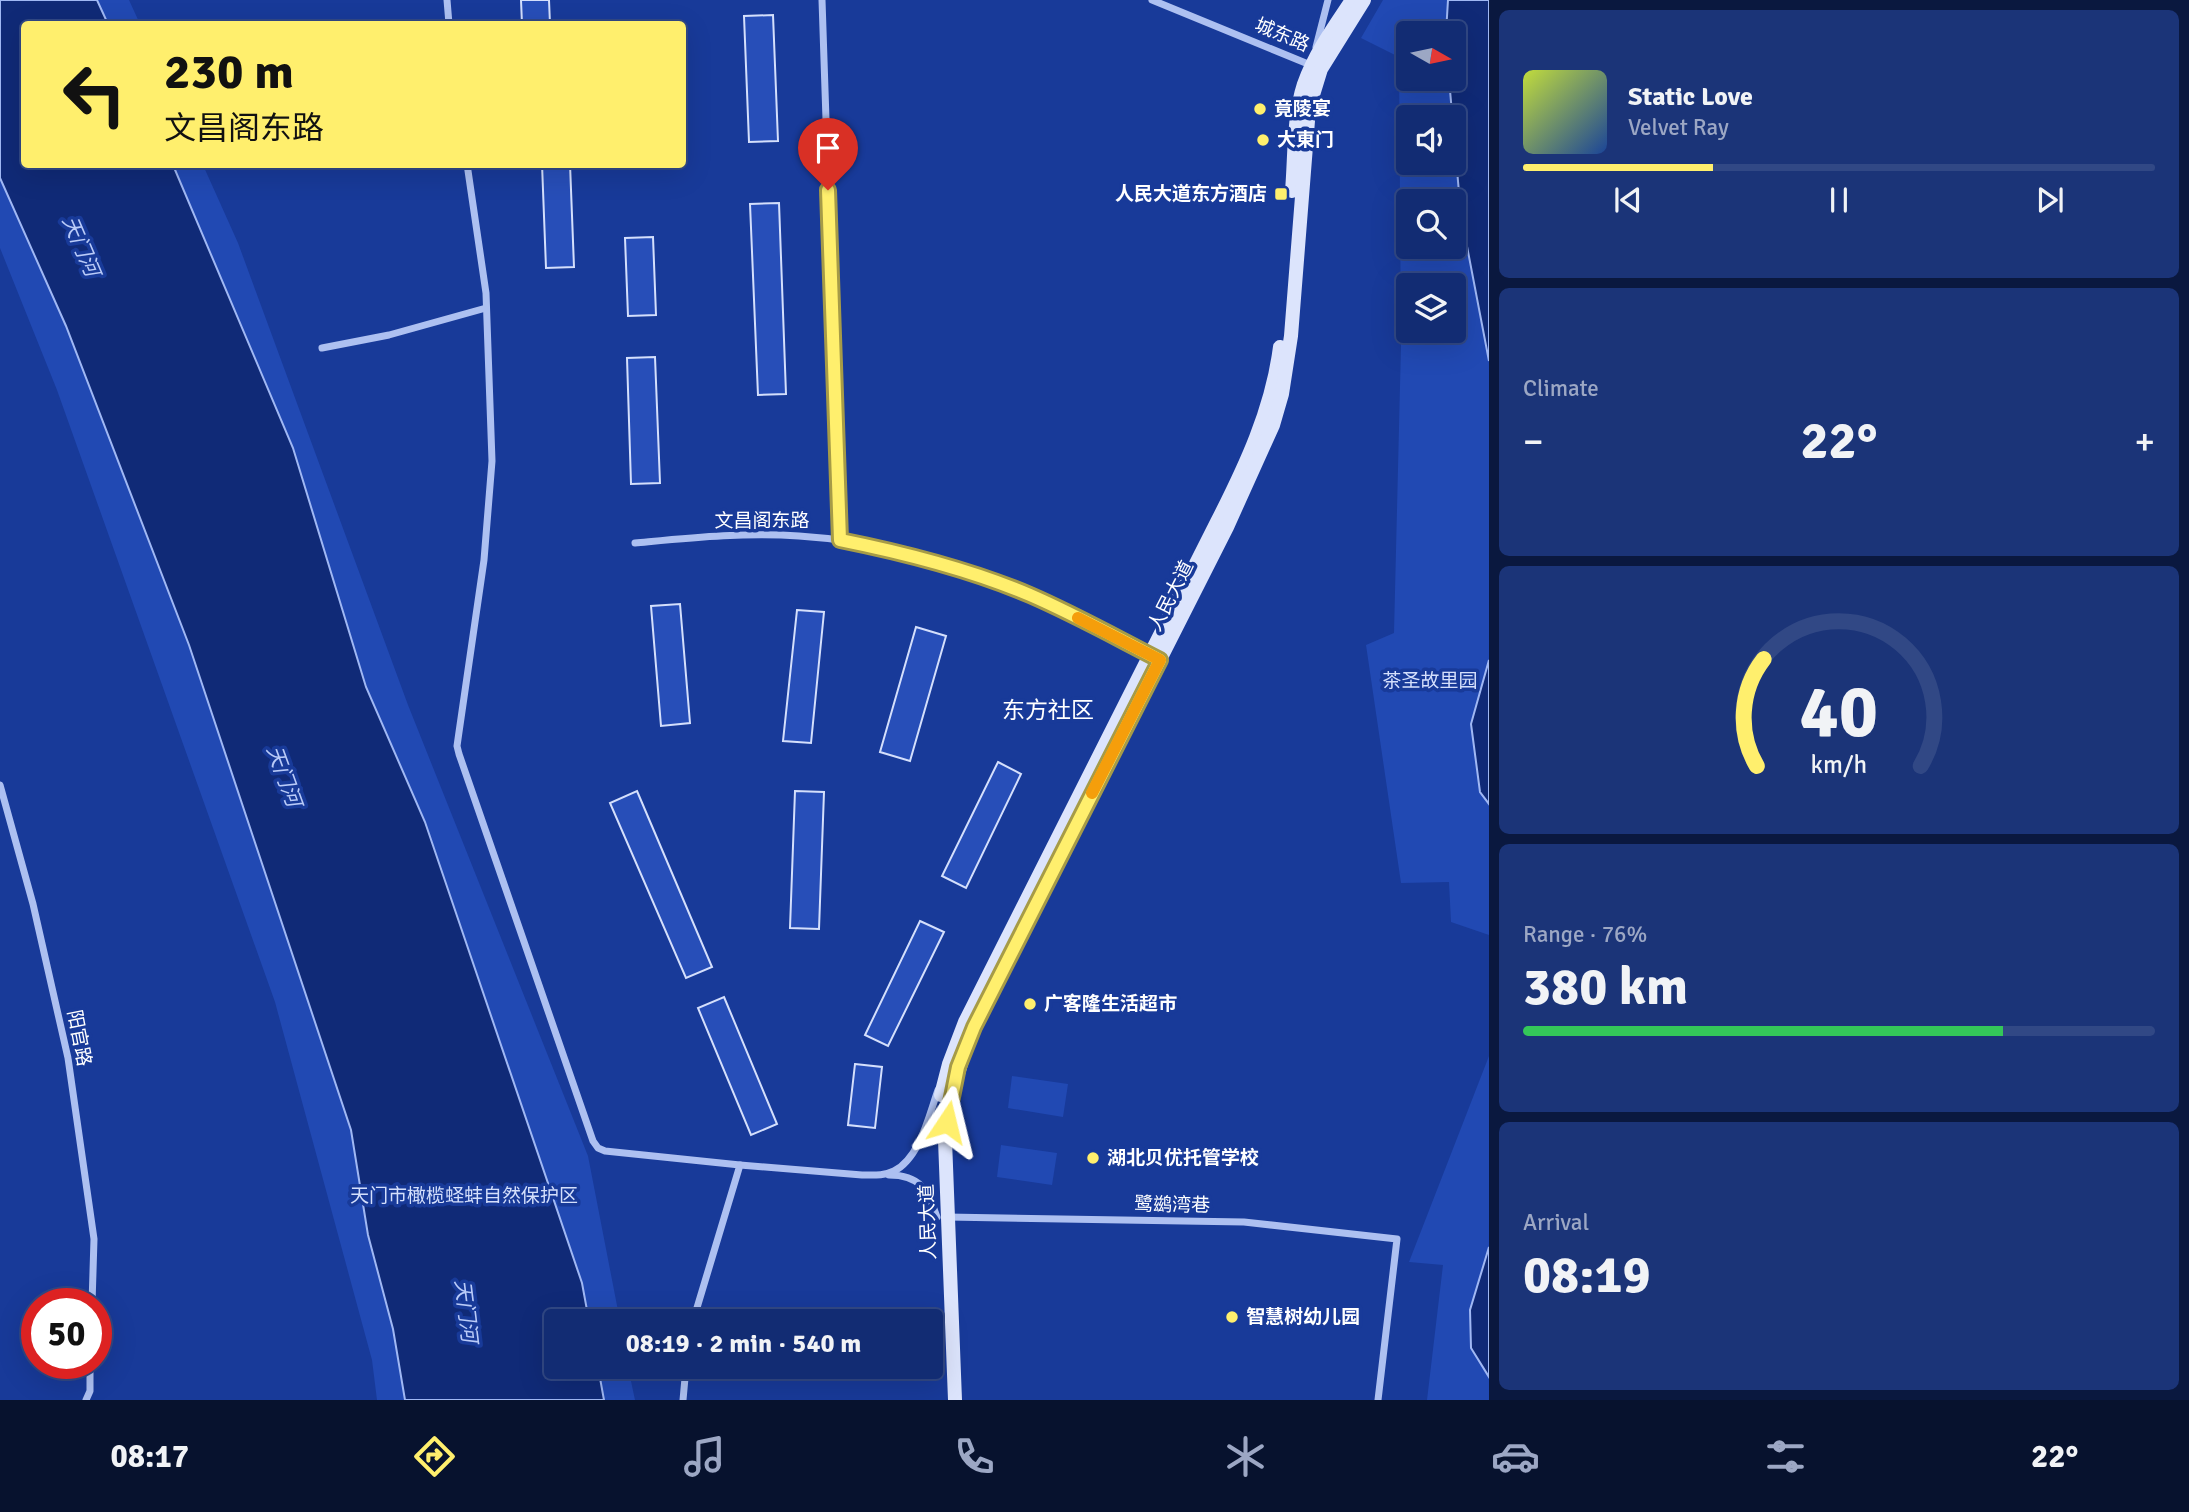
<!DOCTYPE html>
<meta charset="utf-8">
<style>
:root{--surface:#122c73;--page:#1b3478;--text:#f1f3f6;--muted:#9ca7c4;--line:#314885;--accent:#ffef6d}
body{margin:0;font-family:Signika,"Noto Sans SC",sans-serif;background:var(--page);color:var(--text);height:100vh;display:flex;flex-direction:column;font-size:26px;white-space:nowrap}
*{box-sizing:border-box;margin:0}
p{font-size:23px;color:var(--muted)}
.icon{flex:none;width:38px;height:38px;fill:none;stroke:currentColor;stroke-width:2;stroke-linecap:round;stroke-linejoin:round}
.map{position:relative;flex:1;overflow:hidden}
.details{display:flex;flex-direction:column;gap:10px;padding:10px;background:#0a183f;width:700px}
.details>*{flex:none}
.top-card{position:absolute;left:21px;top:21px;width:665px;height:147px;border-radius:7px;box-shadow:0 7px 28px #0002,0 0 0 2px var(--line);background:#ffef6d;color:#111;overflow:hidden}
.needle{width:46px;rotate:99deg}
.buttons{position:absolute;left:1396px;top:21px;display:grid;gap:14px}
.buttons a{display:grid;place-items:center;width:70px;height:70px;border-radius:7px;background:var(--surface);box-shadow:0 7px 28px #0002,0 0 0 2px var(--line);font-size:35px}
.speed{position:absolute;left:21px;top:1288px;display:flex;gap:14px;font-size:35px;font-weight:700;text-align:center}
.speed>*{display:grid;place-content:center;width:91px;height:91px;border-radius:50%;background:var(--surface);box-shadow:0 7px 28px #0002,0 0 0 2px var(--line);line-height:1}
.speed .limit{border:10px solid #d22;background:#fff;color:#111}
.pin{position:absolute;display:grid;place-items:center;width:60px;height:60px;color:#fff;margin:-72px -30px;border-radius:50% 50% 50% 0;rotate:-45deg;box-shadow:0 0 7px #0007}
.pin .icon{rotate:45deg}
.me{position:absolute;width:77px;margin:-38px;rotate:10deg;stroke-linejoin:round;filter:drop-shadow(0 0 5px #0008)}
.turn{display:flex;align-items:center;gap:24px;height:147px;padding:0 28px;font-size:32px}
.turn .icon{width:91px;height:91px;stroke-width:2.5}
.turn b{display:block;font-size:49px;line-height:60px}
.big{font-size:52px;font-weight:700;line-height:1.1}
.details .card{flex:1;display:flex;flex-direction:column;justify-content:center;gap:10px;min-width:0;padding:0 24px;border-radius:10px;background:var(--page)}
.details .dial{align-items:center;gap:0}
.dial svg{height:182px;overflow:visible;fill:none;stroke:var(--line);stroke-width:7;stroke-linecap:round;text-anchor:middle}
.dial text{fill:var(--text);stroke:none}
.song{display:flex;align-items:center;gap:21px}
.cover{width:84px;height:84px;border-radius:10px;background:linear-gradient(135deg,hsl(70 70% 55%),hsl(220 70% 35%))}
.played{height:7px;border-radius:4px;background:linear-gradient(90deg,var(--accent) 30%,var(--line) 30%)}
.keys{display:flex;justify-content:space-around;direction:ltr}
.heat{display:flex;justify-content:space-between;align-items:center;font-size:38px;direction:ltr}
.charge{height:10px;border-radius:5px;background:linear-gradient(90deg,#34c759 76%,var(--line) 0)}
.trip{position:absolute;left:544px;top:1309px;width:399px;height:70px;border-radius:7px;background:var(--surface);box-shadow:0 7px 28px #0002,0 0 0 2px var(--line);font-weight:700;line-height:70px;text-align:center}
.tab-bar{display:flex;height:112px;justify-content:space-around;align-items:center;background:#07122e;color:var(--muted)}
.tab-bar .icon{width:49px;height:49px}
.tab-bar .selected{color:var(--accent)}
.tab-bar b{font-size:32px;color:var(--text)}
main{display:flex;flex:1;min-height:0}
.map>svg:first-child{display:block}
.green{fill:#2149b3;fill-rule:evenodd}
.water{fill:#102a77;stroke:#a0b8f4;stroke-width:2}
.building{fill:#274eb8;stroke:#d4dffc;stroke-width:2}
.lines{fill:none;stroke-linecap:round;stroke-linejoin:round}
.minor{stroke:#adc0f1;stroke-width:7}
.secondary{stroke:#dce4fc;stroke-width:14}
.route-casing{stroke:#a69b47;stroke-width:18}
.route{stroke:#ffef6d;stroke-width:12}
.slow{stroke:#f59e0b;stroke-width:12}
.poi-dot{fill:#ffef6d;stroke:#183a99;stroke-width:2.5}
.labels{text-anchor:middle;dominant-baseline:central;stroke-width:7;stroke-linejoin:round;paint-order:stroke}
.street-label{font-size:19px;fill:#fff;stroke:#183a99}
.poi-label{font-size:19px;font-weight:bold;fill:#fff;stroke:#183a99;text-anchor:start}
.park-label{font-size:19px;fill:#d4dffc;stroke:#183a99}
.water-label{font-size:21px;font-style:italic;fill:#bacbf8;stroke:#183a99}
.quarter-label{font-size:23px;fill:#fff;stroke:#183a99}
</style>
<main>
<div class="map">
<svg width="1489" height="1400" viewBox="0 0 1489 1400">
<rect width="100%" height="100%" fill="#183a99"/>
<!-- green -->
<g class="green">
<polygon points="0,0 129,0 140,24 24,24 24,164 203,165 238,243 408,705 588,1156 620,1321 556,1321 556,1367 628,1367 635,1400 377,1400 372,1360 275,1002 57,390 0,248"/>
<path d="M1383 0H1489V935L1451 922 1449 882 1401 883 1366 645 1394 633 1401 345 1399 57 1361 38ZM1409 33H1454V79H1409ZM1409 117H1454V163H1409ZM1409 201H1454V247H1409ZM1409 285H1454V331H1409Z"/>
<polygon points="1489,1056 1489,1400 1427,1400 1443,1265 1409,1262"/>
<polygon points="1012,1076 1068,1084 1063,1117 1008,1108"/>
<polygon points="1001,1145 1057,1153 1052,1185 997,1177"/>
</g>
<!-- water -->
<g class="water">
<polygon points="0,0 97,0 108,24 24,24 24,164 173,165 293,448 366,687 425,822 582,1283 589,1321 556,1321 556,1367 598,1367 604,1400 405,1400 393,1329 368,1235 351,1130 189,645 66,326 0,178"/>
<polygon points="1448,0 1489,0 1489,361 1461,215 1449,79 1454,79 1454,33 1446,33"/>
<polygon points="1489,660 1489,804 1480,792 1471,724"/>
<polygon points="1489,1247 1489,1377 1471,1348 1470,1310"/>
</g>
<!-- building -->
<g class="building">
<polygon points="521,0 549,0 550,24 522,24"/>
<polygon points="773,15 778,141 749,142 744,16"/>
<polygon points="542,164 570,164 574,267 546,268"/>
<polygon points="779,203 786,394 758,395 750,204"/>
<polygon points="653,237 656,315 628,316 625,238"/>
<polygon points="655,357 660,483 631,484 627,358"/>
<polygon points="680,604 690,723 661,726 651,606"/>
<polygon points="797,610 824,612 811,743 783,741"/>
<polygon points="916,627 946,636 910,761 880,752"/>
<polygon points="998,762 1021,774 966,888 942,876"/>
<polygon points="637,791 712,967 686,978 610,803"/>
<polygon points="795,791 824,792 819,929 790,928"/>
<polygon points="920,921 944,932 888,1046 865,1035"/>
<polygon points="724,997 777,1124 751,1135 698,1008"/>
<polygon points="855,1064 882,1067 875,1128 848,1125"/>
</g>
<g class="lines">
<!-- minor -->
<g class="minor">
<polyline points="447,0 449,24"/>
<polyline points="822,0 840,539"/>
<polyline points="1152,0 1313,66"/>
<polyline points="1316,47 1328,0"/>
<polyline points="467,164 486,293 492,461 484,560 459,732 457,746 459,754 593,1141 598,1148 605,1151 740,1165"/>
<polyline points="322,348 389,335 486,308"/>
<path d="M635 543C689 538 744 532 799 536 878 541 959 564 1031 595 1071 613 1110 635 1150 655"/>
<polyline points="0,785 33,904 68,1058 94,1239 92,1304"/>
<path d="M889 1175C920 1175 928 1190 937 1217"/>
<polyline points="947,1217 1244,1222 1397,1239 1378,1400"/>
<path d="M693 1321 740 1165 862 1175C873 1175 884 1176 894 1171 920 1158 929 1115 938 1090"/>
<polyline points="86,1400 90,1391 90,1363"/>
<polyline points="683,1400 686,1367"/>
</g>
<!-- secondary -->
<g class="secondary">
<path d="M1292 191C1295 156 1293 118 1304 84 1315 53 1334 27 1352 0"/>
<path d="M941 1095 949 1064 965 1022 1217 522C1245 467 1272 410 1280 347"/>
<path d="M955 1400 945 1140C949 1100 959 1065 974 1027L1227 527 1273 425 1282 394 1291 336 1309 108 1321 69 1364 0"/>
</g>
</g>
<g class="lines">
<defs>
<path id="route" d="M828 190 840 540C905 553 969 569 1030 595 1074 614 1117 638 1160 660L974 1027 958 1067 947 1122"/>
</defs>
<!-- route casing -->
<use href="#route" class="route-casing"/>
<!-- route -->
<use href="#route" class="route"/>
<!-- slow -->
<polyline class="slow" points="1078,618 1160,660 1092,793"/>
</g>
<!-- markers -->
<g class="poi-dot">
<circle cx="1260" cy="109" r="7"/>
<circle cx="1263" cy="140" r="7"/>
<rect x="1274" y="187" width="14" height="14" rx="3.5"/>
<circle cx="1030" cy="1004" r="7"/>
<circle cx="1093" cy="1158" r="7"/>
<circle cx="1232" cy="1317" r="7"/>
</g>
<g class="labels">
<!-- street labels -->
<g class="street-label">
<text transform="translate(1282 35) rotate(23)">城东路</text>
<text x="762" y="521">文昌阁东路</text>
<text transform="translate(1171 596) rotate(-63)">人民大道</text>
<text transform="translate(79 1038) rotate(79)">阳官路</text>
<text transform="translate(1172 1205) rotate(1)">鹭鹚湾巷</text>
<text transform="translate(928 1222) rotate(-92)">人民大道</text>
</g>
<!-- poi labels -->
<g class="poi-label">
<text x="1274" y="109">竟陵宴</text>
<text x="1277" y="140">大東门</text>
<text x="1267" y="194" text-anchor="end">人民大道东方酒店</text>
<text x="1044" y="1004">广客隆生活超市</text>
<text x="1107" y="1158">湖北贝优托管学校</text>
<text x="1246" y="1317">智慧树幼儿园</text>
</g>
<!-- park labels -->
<g class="park-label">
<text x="1430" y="681">茶圣故里园</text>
<text x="464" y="1196">天门市橄榄蛏蚌自然保护区</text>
</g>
<!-- water labels -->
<g class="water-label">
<text transform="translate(81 246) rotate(67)">天门河</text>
<text transform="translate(284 776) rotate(70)">天门河</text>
<text transform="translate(466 1311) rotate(83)">天门河</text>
</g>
<!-- quarter labels -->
<g class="quarter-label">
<text x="1048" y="710">东方社区</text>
</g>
</g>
</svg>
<div class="buttons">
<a><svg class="needle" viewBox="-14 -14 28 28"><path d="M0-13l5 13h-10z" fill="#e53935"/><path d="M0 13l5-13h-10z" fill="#9ca7c4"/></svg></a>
<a><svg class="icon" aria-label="sound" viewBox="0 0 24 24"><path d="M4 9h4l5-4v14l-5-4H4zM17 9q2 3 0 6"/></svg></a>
<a><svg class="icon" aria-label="search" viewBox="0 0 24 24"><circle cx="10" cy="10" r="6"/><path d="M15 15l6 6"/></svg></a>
<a><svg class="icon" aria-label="layers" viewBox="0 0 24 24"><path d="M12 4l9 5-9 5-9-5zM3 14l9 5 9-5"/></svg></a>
</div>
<div class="speed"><div class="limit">50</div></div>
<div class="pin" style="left:828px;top:190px;background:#d93025"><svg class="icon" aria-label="arrive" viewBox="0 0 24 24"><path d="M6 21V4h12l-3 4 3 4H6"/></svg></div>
<svg class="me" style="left:947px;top:1122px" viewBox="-20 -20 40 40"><path d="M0-17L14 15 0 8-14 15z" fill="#ffef6d" stroke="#fff" stroke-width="4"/></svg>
<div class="trip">08:19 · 2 min · 540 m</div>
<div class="top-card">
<div class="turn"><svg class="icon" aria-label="left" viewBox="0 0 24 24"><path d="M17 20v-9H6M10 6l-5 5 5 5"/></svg><div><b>230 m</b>文昌阁东路</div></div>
</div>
</div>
<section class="details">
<div class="card">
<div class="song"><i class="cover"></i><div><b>Static Love</b><p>Velvet Ray</p></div></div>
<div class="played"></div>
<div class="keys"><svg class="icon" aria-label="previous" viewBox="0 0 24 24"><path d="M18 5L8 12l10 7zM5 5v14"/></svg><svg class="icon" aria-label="pause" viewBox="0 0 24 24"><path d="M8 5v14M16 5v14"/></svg><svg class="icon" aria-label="next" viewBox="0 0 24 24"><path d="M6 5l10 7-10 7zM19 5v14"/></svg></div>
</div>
<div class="card"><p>Climate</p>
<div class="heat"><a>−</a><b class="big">22°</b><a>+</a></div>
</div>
<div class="card dial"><svg viewBox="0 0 100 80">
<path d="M14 69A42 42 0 1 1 86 69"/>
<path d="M14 69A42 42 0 0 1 17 22" stroke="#ffef6d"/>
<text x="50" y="56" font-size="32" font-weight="700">40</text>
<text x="50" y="72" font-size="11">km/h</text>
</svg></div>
<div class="card"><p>Range · 76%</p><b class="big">380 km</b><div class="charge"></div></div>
<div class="card"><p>Arrival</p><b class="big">08:19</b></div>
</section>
</main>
<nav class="tab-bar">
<b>08:17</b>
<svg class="icon selected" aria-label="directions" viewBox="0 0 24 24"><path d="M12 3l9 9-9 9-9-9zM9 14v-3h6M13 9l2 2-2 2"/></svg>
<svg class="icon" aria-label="music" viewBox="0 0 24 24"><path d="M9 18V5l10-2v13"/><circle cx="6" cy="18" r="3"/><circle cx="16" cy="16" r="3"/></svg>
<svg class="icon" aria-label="phone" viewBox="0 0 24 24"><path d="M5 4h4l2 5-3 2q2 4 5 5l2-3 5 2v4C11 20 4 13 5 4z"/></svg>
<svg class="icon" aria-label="climate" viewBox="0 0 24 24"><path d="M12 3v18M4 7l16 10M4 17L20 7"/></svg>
<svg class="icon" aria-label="car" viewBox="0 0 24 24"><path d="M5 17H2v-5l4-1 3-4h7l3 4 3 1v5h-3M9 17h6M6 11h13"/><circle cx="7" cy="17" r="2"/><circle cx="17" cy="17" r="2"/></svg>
<svg class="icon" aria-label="filters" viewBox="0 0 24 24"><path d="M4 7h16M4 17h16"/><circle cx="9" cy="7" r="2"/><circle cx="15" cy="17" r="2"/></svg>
<b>22°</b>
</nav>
